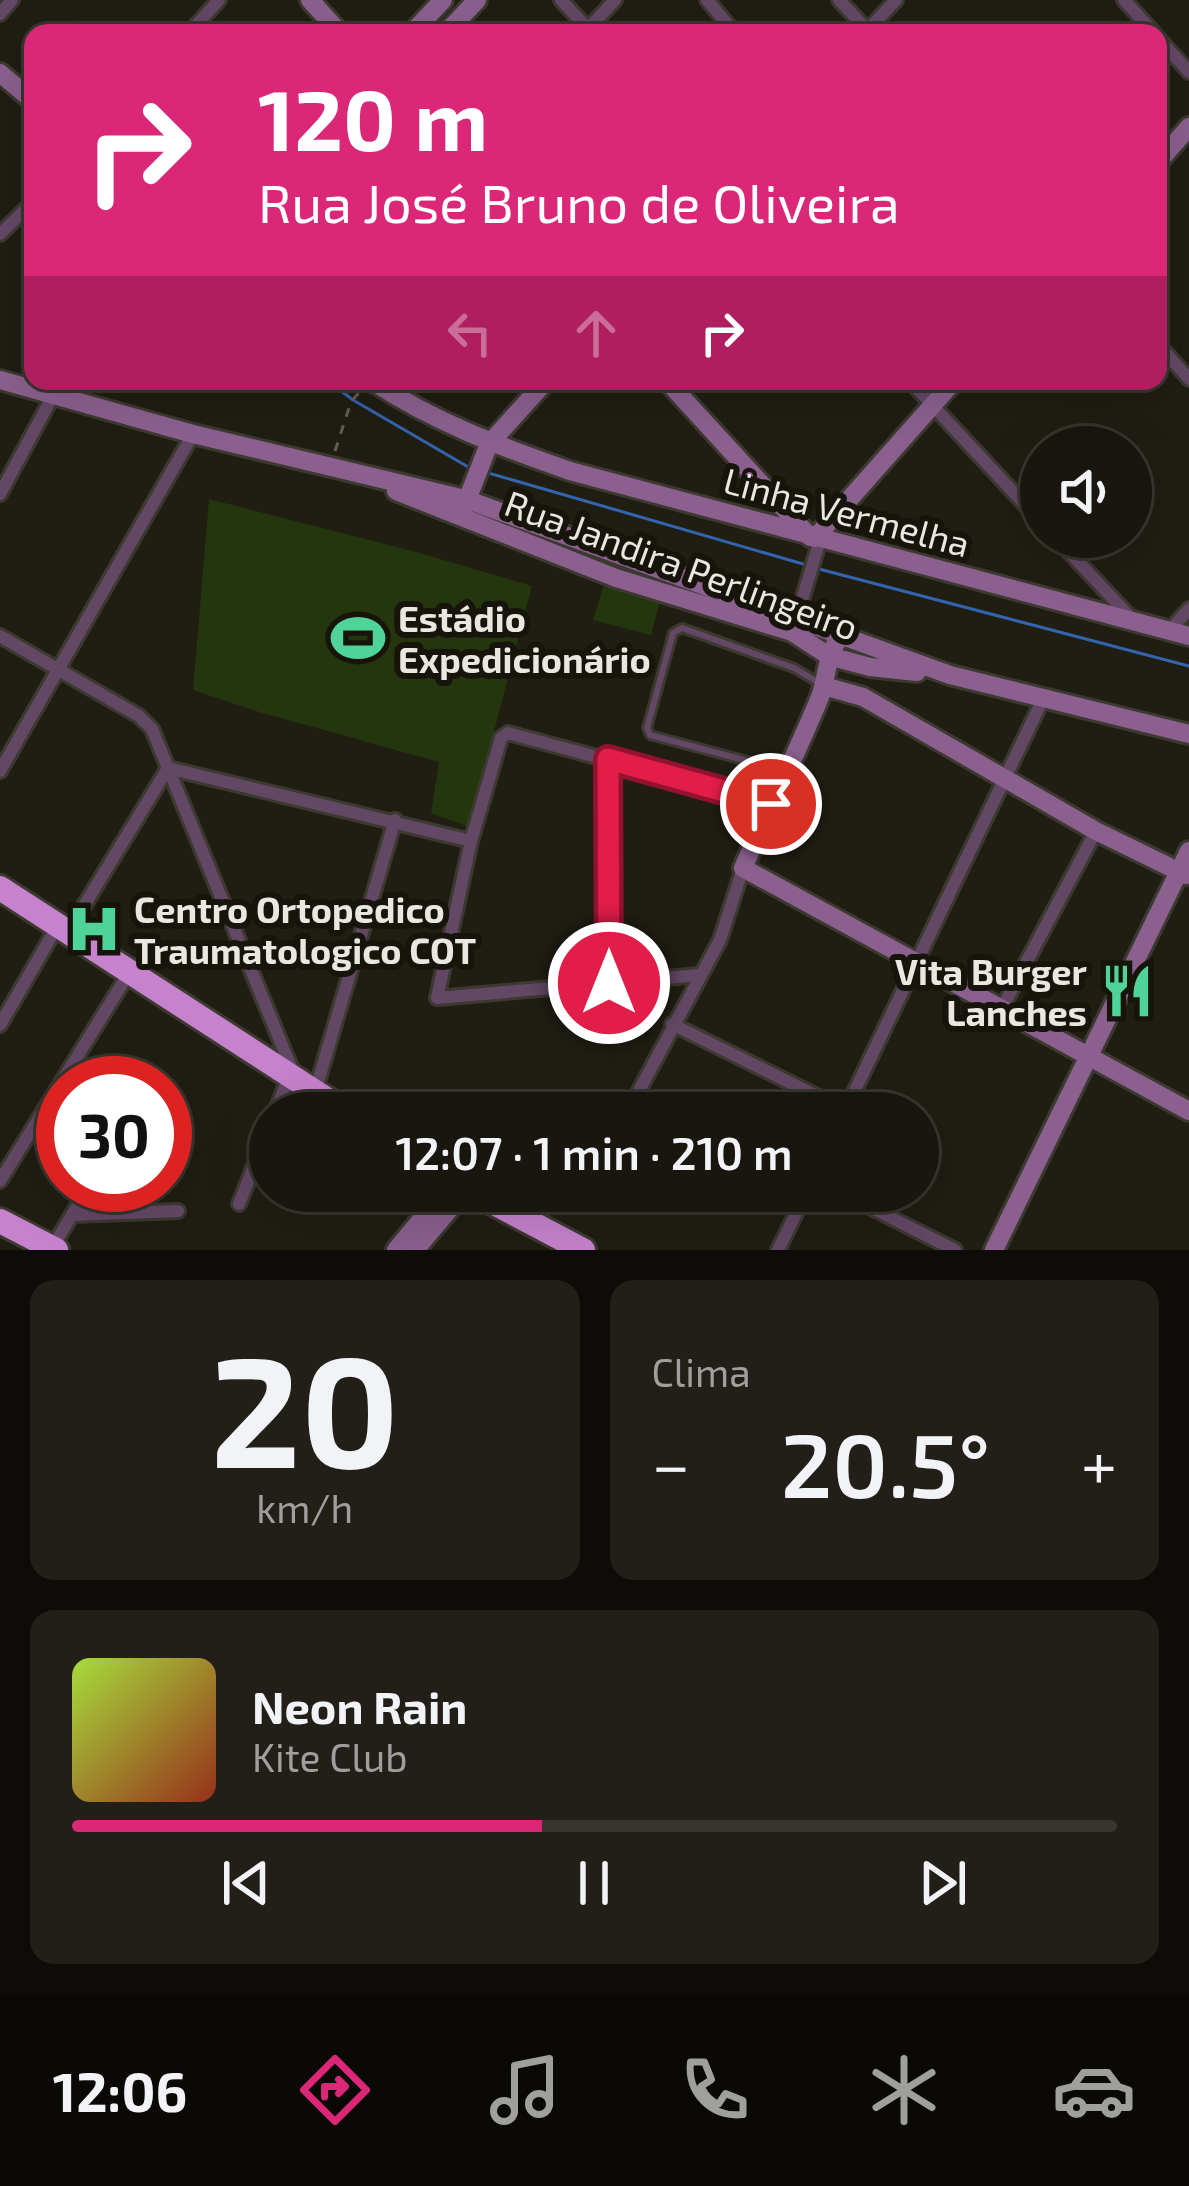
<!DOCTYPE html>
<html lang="pt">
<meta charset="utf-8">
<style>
:root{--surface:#18160e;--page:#211f17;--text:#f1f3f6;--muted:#9f9f9e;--line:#36352e;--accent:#db2777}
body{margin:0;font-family:"Exo 2",sans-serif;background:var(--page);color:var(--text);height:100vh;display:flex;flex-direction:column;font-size:45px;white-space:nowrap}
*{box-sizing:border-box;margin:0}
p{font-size:39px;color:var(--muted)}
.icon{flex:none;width:66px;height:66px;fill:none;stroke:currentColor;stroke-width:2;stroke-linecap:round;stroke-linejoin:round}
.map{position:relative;height:1250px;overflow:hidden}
.sheet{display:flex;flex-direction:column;gap:30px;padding:30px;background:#0d0c08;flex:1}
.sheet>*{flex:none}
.top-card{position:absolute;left:24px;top:24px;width:1143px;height:366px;border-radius:24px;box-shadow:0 12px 48px #0002,0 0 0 3px var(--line);background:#db2777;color:#fff;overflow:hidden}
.fabs{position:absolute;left:1020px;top:426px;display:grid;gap:24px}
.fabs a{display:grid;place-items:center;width:132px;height:132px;border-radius:50%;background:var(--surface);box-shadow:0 12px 48px #0002,0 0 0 3px var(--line);font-size:60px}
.speed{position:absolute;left:36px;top:1056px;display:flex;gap:24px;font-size:60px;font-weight:700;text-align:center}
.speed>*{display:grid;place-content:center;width:156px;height:156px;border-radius:50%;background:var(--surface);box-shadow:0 12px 48px #0002,0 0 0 3px var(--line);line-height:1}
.speed .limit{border:18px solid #d22;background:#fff;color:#111}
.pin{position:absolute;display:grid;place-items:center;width:102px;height:102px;color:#fff;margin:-51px;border:6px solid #fff;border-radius:50%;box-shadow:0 3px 12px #0007}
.me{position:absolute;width:132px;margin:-66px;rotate:0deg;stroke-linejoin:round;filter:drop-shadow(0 0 9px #0008)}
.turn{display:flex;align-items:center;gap:42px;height:252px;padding:0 36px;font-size:54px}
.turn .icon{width:156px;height:156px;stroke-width:2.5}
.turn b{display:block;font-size:84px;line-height:102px}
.lanes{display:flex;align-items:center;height:114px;padding:0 36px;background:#0003;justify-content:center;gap:60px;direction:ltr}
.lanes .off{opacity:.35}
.big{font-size:90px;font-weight:600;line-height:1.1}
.sheet .widget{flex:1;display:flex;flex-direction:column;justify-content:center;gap:18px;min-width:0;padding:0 42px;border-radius:24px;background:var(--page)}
.sheet .dial{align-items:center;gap:0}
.dial b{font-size:156px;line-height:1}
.song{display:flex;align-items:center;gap:36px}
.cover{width:144px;height:144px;border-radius:18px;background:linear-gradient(135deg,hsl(80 70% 55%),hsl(10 70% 35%))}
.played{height:12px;border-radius:6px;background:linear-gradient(90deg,var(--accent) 45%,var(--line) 45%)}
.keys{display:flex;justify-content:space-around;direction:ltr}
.heat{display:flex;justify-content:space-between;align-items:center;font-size:66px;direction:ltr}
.sheet .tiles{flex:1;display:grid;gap:30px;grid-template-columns:1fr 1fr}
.widget:last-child{grid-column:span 2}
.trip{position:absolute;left:249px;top:1092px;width:690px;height:120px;border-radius:60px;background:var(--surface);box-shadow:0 12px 48px #0002,0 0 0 3px var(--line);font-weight:600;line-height:120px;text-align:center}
.menu{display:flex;height:192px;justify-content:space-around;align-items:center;background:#0a0906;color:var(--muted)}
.menu .icon{width:84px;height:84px}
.menu .current{color:var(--accent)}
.menu b{font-size:54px;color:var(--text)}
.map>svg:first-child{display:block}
.green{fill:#24360d}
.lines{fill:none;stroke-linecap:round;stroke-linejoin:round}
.stream{stroke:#3364ae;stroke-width:3}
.lane-casing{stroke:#3c3930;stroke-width:12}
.street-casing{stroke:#3c3930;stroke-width:18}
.secondary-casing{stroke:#3c3930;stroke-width:24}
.highway-casing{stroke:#3c3930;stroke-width:30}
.path{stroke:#615e55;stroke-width:3;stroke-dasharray:9 9;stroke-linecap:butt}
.lane{stroke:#634866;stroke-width:6}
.street{stroke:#634866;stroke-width:12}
.secondary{stroke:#8b608f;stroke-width:18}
.highway{stroke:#c682cc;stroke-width:24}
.route-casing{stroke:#92132f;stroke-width:30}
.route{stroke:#e11d48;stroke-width:21}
.labels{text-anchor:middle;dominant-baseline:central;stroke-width:12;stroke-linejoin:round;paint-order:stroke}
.street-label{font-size:36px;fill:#e8e7e0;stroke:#17140b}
.poi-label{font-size:36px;font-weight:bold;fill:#e8e7e0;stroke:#17140b;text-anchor:start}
</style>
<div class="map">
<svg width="1189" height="1250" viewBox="0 0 1189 1250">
<rect width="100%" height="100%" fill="#201d13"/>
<!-- green -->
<g class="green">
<polygon points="209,499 420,553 532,586 469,827 431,813 439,762 259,712 193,690"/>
<polygon points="604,585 660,601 651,635 593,620"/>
</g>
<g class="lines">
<!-- stream -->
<g class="stream">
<polyline points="328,381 353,400 470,468"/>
<polyline points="485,472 810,566"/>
<polyline points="819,569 1189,666"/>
</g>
<defs>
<polyline id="lane" points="785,771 650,735 647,728 673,633 682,628 794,668 821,684"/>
<g id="street">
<polyline points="561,0 592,33"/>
<polyline points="707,0 735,33"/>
<polyline points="839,0 870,33"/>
<polyline points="1124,0 1154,33"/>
<polyline points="0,14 12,0"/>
<polyline points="588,29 615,0"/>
<polyline points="189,33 219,0"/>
<polyline points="865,33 896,0"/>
<polyline points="1158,38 1189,72"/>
<polyline points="0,234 33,202"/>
<polyline points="1158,344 1189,379"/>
<polyline points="910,381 1041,522"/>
<polyline points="0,494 54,394"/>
<polyline points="1055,537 1131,618"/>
<polyline points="796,620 820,540"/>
<polyline points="1169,631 1189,609"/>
<polyline points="0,636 139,716 152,729 293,1072"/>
<polyline points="608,759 609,983"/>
<polyline points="168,768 471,841"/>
<polyline points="0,771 193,434"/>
<polyline points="68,932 168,768"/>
<polyline points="700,975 437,998 471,841 501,738 508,733 771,804"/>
<polyline points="1001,1010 1096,831"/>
<polyline points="672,1024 845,1110"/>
<polyline points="0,1025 58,925"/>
<polyline points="315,1092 395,820"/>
<polyline points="275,1113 289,1076"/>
<polyline points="627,1113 720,940 743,868"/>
<polyline points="844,1113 1043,699"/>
<polyline points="0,1181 129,973"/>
<polyline points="838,1191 955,1250"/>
<polyline points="239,1204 270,1126"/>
<polyline points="72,1215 178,1211"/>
<polyline points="52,1248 90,1185"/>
<polyline points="778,1250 807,1191"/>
</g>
<g id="secondary">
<polyline points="310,0 340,33"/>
<polyline points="412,33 443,0"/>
<polyline points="446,33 477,0"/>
<polyline points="0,73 33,101"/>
<polyline points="1158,162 1189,127"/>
<polyline points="0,380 193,434 465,499 950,675 1189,734"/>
<path d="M372 381C434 422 501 447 570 471L1189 636"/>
<polyline points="667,381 810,537"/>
<polyline points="396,491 616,578 792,632 829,656 870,667 917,672"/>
<polyline points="463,510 489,444 546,381"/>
<polyline points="815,538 954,381"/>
<path d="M841 636C826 654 828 675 820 697 796 755 768 811 743 868L1189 1111"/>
<polyline points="824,686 863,697 1096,831 1186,875"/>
<polyline points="396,1250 445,1191"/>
<polyline points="415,1250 465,1191"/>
<polyline points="994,1250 1189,851"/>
</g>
<g id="highway">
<polyline points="0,888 348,1113"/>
<polyline points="471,1191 583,1250"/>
<polyline points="0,1221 56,1250"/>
</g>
</defs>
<!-- lane casing -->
<use href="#lane" class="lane-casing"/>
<!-- street casing -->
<use href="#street" class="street-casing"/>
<!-- secondary casing -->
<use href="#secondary" class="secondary-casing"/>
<!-- highway casing -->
<use href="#highway" class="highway-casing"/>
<!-- path -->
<polyline class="path" points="335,451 351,402 362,389"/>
<!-- lane -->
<use href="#lane" class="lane"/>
<!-- street -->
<use href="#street" class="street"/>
<!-- secondary -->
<use href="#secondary" class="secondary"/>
<!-- highway -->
<use href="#highway" class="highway"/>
</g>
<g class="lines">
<defs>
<polyline id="route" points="609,983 608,759 771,804"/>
</defs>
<!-- route casing -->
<use href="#route" class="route-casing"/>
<!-- route -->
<use href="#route" class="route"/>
</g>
<!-- icons -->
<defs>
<symbol id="stadium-bare" viewBox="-9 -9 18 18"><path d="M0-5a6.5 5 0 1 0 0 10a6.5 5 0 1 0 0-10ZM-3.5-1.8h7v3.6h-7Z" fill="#50d398" stroke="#17140b" stroke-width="2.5" paint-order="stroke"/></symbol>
<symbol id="hospital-bare" viewBox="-9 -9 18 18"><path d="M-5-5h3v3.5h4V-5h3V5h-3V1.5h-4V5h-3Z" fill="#50d398" stroke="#17140b" stroke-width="2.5" paint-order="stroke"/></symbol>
<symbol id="restaurant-bare" viewBox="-9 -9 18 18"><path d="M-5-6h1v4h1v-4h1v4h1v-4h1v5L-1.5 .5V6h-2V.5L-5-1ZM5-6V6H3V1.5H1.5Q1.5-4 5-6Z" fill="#50d398" stroke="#17140b" stroke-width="2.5" paint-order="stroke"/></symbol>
</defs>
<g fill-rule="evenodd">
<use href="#stadium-bare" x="320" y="600" width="76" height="76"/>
<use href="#hospital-bare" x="56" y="891" width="76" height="76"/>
<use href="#restaurant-bare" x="1089" y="953" width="76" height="76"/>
</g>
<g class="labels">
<!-- street labels -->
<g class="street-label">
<text transform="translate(847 511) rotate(15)">Linha Vermelha</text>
<text transform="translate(682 564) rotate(20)">Rua Jandira Perlingeiro</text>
</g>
<!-- poi labels -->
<g class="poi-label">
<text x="398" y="617">Estádio<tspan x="398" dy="41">Expedicionário</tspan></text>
<text x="134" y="908">Centro Ortopedico<tspan x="134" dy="41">Traumatologico COT</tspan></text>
<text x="1087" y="970" text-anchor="end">Vita Burger<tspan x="1087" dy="41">Lanches</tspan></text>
</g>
</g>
</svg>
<div class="fabs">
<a><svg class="icon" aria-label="sound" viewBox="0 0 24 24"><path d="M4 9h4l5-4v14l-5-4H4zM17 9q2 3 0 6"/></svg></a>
</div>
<div class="speed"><div class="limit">30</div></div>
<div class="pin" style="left:771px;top:804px;background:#d93025"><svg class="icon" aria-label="arrive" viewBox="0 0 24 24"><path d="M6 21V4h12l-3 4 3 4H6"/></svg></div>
<svg class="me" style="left:609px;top:983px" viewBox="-20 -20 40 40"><circle r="17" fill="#e11d48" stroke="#fff" stroke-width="3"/><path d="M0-11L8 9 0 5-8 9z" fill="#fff"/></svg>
<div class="trip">12:07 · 1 min · 210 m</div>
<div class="top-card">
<div class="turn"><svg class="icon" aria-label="right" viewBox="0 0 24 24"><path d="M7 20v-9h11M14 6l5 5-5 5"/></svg><div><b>120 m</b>Rua José Bruno de Oliveira</div></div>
<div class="lanes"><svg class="icon off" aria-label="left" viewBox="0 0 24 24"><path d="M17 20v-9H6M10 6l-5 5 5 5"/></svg><svg class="icon off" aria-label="ahead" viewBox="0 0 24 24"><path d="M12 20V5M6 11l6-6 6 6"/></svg><svg class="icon" aria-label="right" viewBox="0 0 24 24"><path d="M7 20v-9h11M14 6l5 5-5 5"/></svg></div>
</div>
</div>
<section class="sheet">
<div class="tiles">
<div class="widget dial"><b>20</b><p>km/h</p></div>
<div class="widget"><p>Clima</p>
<div class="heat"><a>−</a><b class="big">20.5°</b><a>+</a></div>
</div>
<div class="widget">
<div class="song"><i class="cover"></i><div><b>Neon Rain</b><p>Kite Club</p></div></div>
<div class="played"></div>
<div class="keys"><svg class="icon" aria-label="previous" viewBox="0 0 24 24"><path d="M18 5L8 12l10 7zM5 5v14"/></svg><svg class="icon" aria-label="pause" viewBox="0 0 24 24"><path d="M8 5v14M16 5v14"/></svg><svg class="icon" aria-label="next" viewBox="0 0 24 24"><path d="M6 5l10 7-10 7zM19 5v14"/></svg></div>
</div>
</div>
</section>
<nav class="menu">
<b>12:06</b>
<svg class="icon current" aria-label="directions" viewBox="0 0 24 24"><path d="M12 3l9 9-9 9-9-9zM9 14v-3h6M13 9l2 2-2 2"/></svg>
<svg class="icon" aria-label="music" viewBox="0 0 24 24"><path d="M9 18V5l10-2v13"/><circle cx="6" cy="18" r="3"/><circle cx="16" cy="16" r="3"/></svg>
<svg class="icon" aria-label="phone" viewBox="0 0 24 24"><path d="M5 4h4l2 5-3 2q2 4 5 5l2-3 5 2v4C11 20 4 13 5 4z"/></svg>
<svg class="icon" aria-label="climate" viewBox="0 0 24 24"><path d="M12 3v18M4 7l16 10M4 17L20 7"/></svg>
<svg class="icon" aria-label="car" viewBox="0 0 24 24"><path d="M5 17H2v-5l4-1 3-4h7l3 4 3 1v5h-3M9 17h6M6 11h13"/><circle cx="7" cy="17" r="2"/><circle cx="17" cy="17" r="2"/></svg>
</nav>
